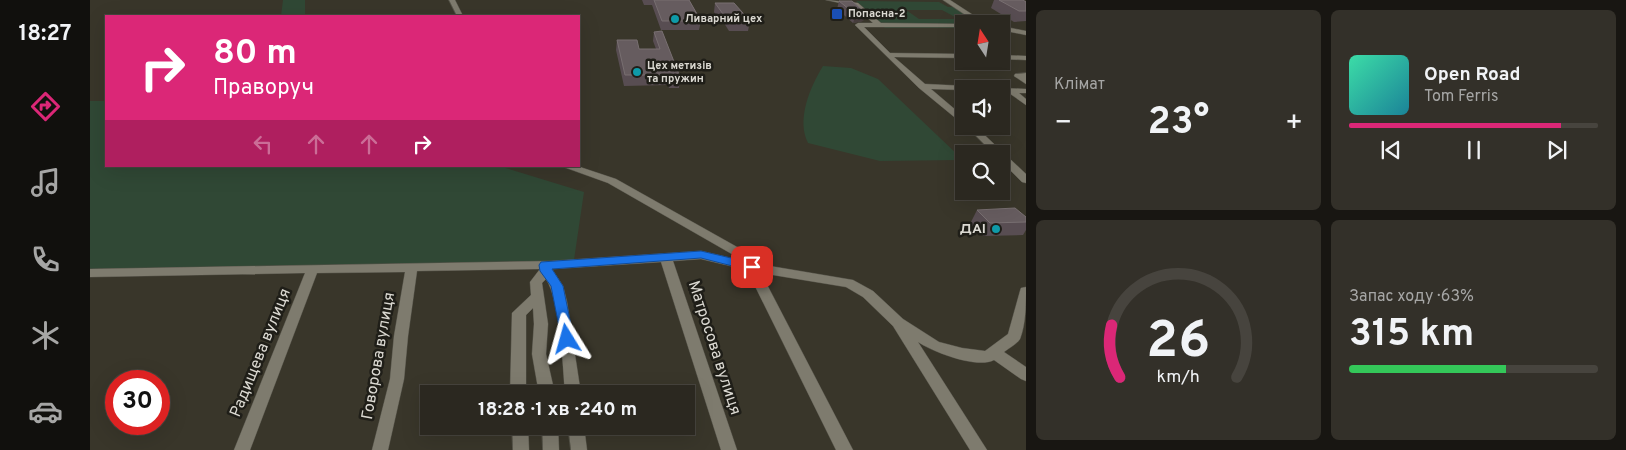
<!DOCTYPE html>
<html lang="uk">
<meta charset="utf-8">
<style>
:root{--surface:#2b2820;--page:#333029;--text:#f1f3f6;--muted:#a6a6a5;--line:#47443e;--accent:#db2777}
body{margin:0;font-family:Overpass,sans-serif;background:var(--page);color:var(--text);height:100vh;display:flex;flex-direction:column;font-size:19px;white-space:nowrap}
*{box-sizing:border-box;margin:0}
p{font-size:16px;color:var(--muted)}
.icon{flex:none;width:28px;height:28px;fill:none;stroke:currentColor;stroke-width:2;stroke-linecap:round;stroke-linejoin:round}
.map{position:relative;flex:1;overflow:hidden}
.details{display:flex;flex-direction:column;gap:10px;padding:10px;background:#181612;width:600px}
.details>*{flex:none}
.guide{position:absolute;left:15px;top:15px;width:475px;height:152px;border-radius:0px;box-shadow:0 5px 20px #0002,0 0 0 1px var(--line);background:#db2777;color:#fff;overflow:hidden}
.needle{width:32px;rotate:348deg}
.controls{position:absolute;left:865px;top:15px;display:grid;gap:10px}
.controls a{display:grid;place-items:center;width:55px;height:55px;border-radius:0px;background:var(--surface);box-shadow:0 5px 20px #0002,0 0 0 1px var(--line);font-size:25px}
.speed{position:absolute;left:15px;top:370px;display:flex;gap:10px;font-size:25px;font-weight:700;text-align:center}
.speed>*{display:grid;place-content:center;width:65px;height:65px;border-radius:50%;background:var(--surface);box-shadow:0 5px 20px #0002,0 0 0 1px var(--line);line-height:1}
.speed .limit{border:8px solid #d22;background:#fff;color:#111}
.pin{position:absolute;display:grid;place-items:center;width:42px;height:42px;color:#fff;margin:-21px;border-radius:10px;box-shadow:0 2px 8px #0006}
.me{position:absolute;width:55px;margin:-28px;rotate:352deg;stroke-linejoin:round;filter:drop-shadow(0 0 4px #0008)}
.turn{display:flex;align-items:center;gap:18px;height:105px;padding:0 25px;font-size:22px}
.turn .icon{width:65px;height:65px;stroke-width:2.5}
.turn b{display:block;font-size:35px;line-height:42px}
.lanes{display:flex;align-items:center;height:48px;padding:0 25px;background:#0003;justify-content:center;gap:25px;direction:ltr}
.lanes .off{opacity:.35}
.big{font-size:38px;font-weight:700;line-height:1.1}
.details .card{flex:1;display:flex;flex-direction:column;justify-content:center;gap:8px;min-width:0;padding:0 18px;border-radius:8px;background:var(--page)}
.details .dial{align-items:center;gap:0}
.dial svg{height:130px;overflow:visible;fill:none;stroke:var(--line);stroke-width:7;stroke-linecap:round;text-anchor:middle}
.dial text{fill:var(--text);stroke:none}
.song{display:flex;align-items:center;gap:15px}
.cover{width:60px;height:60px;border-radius:8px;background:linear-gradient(135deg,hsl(160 70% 55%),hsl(190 70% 35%))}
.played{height:5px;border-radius:2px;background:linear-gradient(90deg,var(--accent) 85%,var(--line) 85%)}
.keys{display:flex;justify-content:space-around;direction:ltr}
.heat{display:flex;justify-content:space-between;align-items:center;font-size:28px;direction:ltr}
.charge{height:8px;border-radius:4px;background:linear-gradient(90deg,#34c759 63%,var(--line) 0)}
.details .tiles{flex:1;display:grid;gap:10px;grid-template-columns:repeat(2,1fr)}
.trip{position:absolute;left:330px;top:385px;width:275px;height:50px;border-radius:0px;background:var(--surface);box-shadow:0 5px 20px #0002,0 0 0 1px var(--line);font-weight:700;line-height:50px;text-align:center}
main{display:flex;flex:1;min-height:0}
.tab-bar{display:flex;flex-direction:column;width:90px;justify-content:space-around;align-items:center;background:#11100d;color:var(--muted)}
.tab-bar .icon{width:35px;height:35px}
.tab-bar .on{color:var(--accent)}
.tab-bar b{font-size:22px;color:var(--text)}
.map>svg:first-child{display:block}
.green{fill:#304835}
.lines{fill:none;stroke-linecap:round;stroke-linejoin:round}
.minor-casing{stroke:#545248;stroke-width:1}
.minor{fill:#7e7b6e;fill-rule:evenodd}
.wall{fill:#584d52}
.shaded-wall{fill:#463d3c}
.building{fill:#665c5f;stroke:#786f71}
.route{fill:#1a73e8;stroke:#114b97}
.transit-dot{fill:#1a4fb4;stroke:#1f1e18;stroke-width:2}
.culture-dot{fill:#0f9aa8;stroke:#1f1e18;stroke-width:2}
.labels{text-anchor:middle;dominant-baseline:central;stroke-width:5;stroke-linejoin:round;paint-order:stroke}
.far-poi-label{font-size:11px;font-weight:bold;fill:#dbd9d2;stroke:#1f1e18;text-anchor:start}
.poi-label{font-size:14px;font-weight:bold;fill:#dbd9d2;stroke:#1f1e18;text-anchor:end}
.near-street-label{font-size:16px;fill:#dbd9d2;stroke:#1f1e18}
</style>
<main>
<nav class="tab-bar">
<b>18:27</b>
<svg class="icon on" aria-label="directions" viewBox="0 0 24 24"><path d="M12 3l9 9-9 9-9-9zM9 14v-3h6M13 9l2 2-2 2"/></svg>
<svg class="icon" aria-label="music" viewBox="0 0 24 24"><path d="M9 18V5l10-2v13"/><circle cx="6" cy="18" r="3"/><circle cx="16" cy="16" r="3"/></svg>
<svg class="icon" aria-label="phone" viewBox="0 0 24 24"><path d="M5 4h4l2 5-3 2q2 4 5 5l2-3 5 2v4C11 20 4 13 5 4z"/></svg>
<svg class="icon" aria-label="climate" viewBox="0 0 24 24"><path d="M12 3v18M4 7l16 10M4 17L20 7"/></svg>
<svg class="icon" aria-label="car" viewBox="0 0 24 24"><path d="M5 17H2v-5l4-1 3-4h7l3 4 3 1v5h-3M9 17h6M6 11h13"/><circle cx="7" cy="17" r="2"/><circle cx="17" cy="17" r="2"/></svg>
</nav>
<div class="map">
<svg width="936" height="450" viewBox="0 0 936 450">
<rect width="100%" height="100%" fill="#39362a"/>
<!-- green -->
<g class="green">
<polygon points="193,0 215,0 215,16 191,16"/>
<polygon points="766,1 849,2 858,7 864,7 887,22 865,17 852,10 816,10 829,19 869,19 886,24 874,24 874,28 795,28"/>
<path d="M733 66 761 68 788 79 870 157 868 160 790 161 718 143C706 120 720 87 733 66Z"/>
<polygon points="0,101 16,101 16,166 409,166 494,192 484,260 461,265 0,270"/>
</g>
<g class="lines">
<defs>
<g id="minor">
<polygon points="359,0 365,0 373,16 367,16"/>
<polygon points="736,0 768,3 791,23 876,24 874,24 874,27 774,27 800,53 874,54 874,58 804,57 835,84 898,87 899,89 874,89 874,90 841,89 874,117 874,125 829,88 766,26 765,25 768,23 783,23 764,6"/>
<polygon points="853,0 860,0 897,24 889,24"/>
<polygon points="911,26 936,31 936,35 911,30"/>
<polygon points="911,55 936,56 936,60 911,59"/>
<polygon points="936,73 936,84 924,76 925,74"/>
<polygon points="911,88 936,89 936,93 929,93 936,99 936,105 919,93 911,92 911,89 908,89"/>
<polygon points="876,126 885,126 936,174 936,183 932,182 911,161 911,154 904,154"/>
<path d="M471 166H487L526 179 672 261 674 265 763 280 783 291 813 319 849 342 872 348 895 351 918 334 930 291 931 288 936 287C936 303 936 324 930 339 927 344 919 348 914 352L936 367V381L931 379 904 360C887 369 843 352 828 342L897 450H880L803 326 773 297 756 287 671 273 763 450H746L657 270 611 259 583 261 647 450H631L571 262 462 269 473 286 477 302 491 394H475C473 367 470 300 456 279L452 283 458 324 456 354 465 394H449L442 354 444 324 443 308 436 315V394H420L422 313 441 295 440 282 450 269 327 271 318 336 314 379 298 450H282L300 379 304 336 315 272 227 273 160 450H144L215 273 0 277V269L461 261 611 251 654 261 518 183Z"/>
<polygon points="422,426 438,426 439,450 423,450"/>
<polygon points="452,426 468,426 469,450 453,450"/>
<polygon points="478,426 494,426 497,450 481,450"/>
</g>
</defs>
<!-- minor casing -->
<use href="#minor" class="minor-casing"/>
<!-- minor -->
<use href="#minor" class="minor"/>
</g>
<!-- wall -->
<g class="wall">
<polygon points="552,0 599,0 611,21 609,30 571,30 562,5 554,5"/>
<polygon points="904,0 933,0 936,2 936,21 924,22 901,8"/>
<polygon points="749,1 776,13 773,21 763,23 747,9"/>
<polygon points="625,3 660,21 658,31 639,31 634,23 631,23 624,12"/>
<polygon points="564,32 590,77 589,88 579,88 578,85 534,86 526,50 527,40 549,49 566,49 563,41"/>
<polygon points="887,210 936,217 936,230 933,235 893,236 880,224"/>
</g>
<!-- shaded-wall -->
<polygon class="shaded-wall" points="776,13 773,21 763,23 766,15"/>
<!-- building -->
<g class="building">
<polygon points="564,0 599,0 611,21 572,21"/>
<polygon points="909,0 933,0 936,2 936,11 929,11"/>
<polygon points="749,1 762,1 776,13 766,15"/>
<polygon points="625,3 644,3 660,21 641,21 635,14 633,14"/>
<polygon points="572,31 590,77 580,78 579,75 535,75 527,40 547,40 549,49 570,49 564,32"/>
<polygon points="925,208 936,217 936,222 900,223 887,210"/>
</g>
<!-- route -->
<polygon class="route" points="611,251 667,264 669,267 662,271 611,258 462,269 473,286 484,339 482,342 477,344 472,342 461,286 450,271 449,265 451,262"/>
<!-- markers -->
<rect class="transit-dot" x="741" y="8" width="12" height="12" rx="2.5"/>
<g class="culture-dot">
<circle cx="585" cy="19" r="5"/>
<circle cx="547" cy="72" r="5"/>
<circle cx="906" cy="229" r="5"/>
</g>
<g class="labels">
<!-- far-poi labels -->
<g class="far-poi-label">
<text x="758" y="14">Попасна-2</text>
<text x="595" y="19">Ливарний цех</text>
<text x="557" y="66">Цех метизів<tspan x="557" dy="13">та пружин</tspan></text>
</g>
<!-- poi labels -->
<g class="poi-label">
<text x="896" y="229">ДАІ</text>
</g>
<!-- near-street labels -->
<g class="near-street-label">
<text transform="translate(624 348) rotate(72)">Матросова вулиця</text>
<text transform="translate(171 353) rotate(-68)">Радищева вулиця</text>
<text transform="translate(289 356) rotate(-80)">Говорова вулиця</text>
</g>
</g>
</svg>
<div class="controls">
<a><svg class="needle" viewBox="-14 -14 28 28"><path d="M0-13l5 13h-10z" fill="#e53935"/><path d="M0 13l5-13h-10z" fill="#a6a6a5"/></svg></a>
<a><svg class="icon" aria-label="sound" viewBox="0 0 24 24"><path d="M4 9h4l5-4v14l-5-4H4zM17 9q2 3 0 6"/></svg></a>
<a><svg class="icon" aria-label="search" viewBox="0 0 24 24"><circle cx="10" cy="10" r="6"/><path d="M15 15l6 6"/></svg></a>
</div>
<div class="speed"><div class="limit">30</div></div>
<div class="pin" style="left:662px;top:267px;background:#d93025"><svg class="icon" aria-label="arrive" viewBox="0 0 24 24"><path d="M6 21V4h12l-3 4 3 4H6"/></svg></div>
<svg class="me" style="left:477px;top:339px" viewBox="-20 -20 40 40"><path d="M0-17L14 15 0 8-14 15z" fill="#1a73e8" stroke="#fff" stroke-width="4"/></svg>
<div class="trip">18:28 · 1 хв · 240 m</div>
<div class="guide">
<div class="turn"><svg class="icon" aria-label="right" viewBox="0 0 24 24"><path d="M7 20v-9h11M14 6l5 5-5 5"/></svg><div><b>80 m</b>Праворуч</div></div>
<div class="lanes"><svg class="icon off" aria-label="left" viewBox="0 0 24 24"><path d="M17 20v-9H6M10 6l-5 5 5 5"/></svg><svg class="icon off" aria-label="ahead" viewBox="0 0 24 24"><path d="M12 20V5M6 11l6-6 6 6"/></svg><svg class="icon off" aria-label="ahead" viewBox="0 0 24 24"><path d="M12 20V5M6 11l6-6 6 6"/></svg><svg class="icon" aria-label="right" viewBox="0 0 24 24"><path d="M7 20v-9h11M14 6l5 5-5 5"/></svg></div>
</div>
</div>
<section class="details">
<div class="tiles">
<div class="card"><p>Клімат</p>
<div class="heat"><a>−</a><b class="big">23°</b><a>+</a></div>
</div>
<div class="card">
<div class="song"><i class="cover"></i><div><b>Open Road</b><p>Tom Ferris</p></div></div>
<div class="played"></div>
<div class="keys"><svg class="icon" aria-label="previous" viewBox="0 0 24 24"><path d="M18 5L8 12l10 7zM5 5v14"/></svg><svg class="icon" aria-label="pause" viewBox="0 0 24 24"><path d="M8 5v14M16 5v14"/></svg><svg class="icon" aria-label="next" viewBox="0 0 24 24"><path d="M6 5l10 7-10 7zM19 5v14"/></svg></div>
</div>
<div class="card dial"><svg viewBox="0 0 100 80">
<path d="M14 69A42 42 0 1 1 86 69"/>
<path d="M14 69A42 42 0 0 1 9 37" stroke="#db2777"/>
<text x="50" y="56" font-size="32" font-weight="700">26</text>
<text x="50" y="72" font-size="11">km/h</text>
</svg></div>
<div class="card"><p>Запас ходу · 63%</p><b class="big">315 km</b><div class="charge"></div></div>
</div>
</section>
</main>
